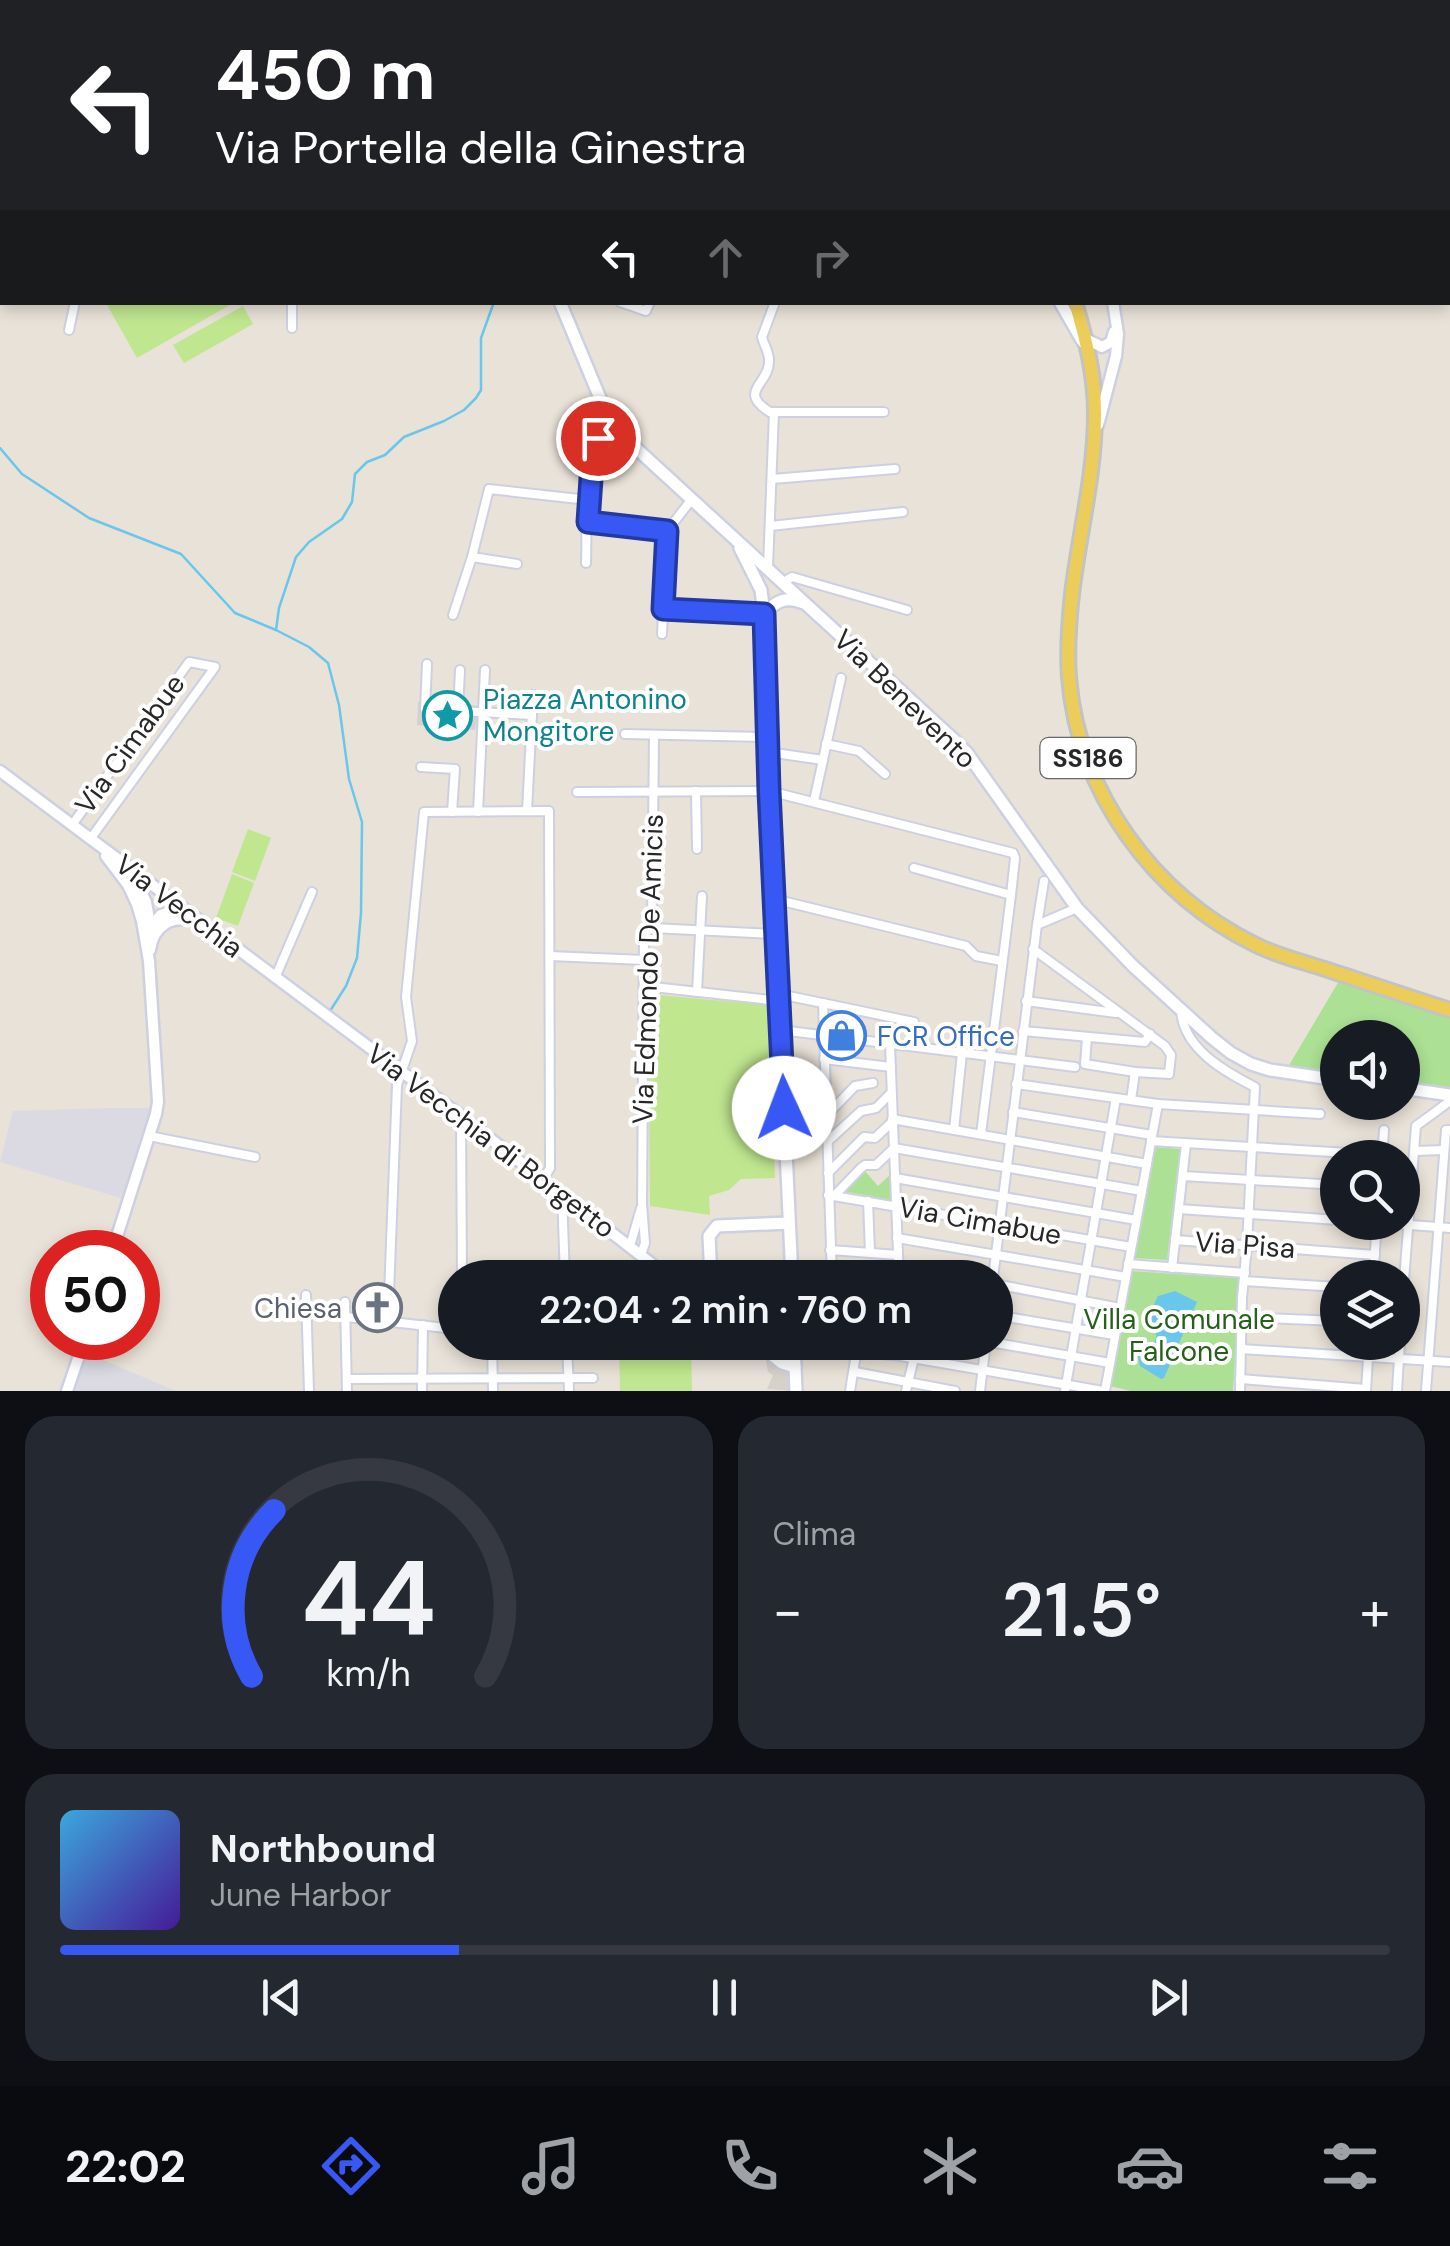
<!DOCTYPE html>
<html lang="it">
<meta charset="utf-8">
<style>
:root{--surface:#171b24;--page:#242831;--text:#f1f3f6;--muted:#9ea1a6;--line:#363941;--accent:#3858f6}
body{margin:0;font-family:"DM Sans",sans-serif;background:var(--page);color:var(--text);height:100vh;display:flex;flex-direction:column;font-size:38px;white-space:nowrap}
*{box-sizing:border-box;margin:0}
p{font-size:32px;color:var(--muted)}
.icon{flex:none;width:55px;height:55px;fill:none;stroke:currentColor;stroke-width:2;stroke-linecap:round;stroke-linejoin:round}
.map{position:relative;height:1391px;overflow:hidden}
.details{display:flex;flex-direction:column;gap:25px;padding:25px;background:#0d0f14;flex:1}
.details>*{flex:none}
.banner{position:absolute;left:0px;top:0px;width:1450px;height:305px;box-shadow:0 5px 15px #0003;background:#202124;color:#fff;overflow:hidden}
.buttons{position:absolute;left:1320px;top:1020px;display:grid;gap:20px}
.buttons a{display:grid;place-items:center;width:100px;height:100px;border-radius:50%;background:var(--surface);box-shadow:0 5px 15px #0003;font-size:50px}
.speed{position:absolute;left:30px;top:1230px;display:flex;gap:20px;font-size:50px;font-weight:700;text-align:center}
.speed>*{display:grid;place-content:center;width:130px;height:130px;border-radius:50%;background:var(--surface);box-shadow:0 5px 15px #0003;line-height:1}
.speed .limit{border:15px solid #d22;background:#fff;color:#111}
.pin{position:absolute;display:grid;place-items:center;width:85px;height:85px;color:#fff;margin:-42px;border:5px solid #fff;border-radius:50%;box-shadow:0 2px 10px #0007}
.me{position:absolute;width:110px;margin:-55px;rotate:358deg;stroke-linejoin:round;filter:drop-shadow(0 0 8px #0008)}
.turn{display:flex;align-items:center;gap:35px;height:210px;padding:0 50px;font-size:45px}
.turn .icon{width:130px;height:130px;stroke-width:2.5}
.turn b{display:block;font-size:70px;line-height:85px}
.lanes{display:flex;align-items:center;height:95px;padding:0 50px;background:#0003;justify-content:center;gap:50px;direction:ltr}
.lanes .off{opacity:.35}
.big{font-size:75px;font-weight:600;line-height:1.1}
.details .card{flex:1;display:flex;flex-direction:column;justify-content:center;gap:15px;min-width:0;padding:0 35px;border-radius:30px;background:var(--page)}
.details .dial{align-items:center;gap:0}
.dial svg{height:260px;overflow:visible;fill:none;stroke:var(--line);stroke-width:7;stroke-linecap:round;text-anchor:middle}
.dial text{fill:var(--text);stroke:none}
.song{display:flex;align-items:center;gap:30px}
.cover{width:120px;height:120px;border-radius:15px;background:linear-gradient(135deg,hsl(200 70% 55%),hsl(260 70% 35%))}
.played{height:10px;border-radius:5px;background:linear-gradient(90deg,var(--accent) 30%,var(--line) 30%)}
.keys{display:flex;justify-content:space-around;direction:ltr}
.heat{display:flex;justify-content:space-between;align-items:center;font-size:55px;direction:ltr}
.details .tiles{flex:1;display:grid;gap:25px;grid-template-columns:1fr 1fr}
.card:last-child{grid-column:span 2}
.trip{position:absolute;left:438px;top:1260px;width:575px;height:100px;border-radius:50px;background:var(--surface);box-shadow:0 5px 15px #0003;font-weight:600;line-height:100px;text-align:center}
.menu{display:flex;height:160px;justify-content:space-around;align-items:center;background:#090b0e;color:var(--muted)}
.menu .icon{width:70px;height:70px}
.menu .on{color:var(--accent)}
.menu b{font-size:45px;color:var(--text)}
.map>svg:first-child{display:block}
.industrial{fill:#dbd9e1}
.green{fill:#ace094}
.pitch{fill:#c0e790}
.plaza{fill:#d6d1ca}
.water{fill:#6bc6eb}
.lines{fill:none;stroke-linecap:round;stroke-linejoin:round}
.stream{stroke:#6bc6eb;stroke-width:2.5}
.minor-casing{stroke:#cdd0e0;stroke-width:12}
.tertiary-casing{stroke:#cdd0e0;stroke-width:15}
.secondary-casing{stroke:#cdd0e0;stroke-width:16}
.primary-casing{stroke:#c3c3c3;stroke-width:18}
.minor{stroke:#fff;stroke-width:8}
.tertiary{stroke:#fff;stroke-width:10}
.secondary{stroke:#fff;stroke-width:11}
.primary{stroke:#edcd59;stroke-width:12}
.route-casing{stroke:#2439a0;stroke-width:25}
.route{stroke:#3858f6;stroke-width:18}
.labels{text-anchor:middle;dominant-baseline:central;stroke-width:8;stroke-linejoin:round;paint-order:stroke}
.shield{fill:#fff;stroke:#686868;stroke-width:2.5}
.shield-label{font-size:25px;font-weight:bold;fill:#272727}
.culture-label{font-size:28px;fill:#0d838f;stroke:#fff;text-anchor:start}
.street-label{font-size:28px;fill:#272727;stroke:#fff}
.shop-label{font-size:28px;fill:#366cbe;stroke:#fff;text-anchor:start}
.worship-label{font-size:28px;fill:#5b616d;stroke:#fff;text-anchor:end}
.park-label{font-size:28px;fill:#27601a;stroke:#fff}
</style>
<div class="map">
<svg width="1450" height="1391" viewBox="0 0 1450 1391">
<rect width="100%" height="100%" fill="#e9e2d8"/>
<!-- industrial -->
<g class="industrial">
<polygon points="112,1108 153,1108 148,1115 144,1137 138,1146 139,1155 124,1199 0,1162 13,1111"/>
<polygon points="84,1352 176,1391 71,1391"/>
</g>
<!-- green -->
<g class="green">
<polygon points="1339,981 1450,1016 1450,1088 1403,1082 1402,1038 1338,1038 1337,1074 1288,1067"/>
<polygon points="1155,1147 1180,1149 1167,1260 1134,1258"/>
<polygon points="864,1170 878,1186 890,1175 891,1200 843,1191"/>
<polygon points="1130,1271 1240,1278 1233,1391 1131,1391 1110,1386"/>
</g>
<!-- pitch -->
<g class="pitch">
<polygon points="235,302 137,358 106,303 106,302"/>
<polygon points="243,306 253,324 184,363 173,345"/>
<polygon points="248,829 271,838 255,881 232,872"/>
<polygon points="232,874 254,883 238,926 216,918"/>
<polygon points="648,994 768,1005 775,1178 741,1179 729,1190 709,1196 710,1215 650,1206"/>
<polygon points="619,1343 691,1343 692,1391 620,1391"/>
</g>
<!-- plaza -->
<g class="plaza">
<polygon points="418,702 479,706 475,730 417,725"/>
<polygon points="765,1354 795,1367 796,1391 767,1389 773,1375 768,1372"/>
</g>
<!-- water -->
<path class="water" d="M1175 1291 1197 1302 1164 1378 1161 1379 1140 1366 1135 1344 1147 1348C1163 1340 1155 1327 1148 1317L1158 1296Z"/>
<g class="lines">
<!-- stream -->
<g class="stream">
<polyline points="695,2 695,0"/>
<polyline points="0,448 22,474 89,518 181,554 235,613 276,630 309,647 328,663 339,705 349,779 362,822 361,913 357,958 346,986 330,1011"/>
<polyline points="276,630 279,608 296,557 309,542 342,519 352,502 355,474 367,462 385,455 404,437 444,421 464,410 476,398 481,390 481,338 494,302"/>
</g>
<defs>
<g id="minor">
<polyline points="886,0 889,2"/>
<polyline points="19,2 22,0"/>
<polyline points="181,2 181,0"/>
<polyline points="1059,2 1060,0"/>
<polyline points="1448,78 1450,71"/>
<polyline points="0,225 2,225"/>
<polyline points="620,302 646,311 650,302"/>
<path d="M775 302 762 337C764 346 770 353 769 362 769 384 737 392 770 412H884"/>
<polyline points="292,328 292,302"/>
<polyline points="69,330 75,302"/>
<polyline points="772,479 895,469"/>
<polyline points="588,522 667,531"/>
<polyline points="770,526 903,512"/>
<polyline points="472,557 517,564"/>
<path d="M586 563C587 531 585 478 593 448 597 438 605 430 612 422"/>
<polyline points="768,567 774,412"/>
<polyline points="784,582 792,577 907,610"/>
<polyline points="663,609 764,614"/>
<polyline points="453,615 472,557 489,489 588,500"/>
<polyline points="662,634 667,531 692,499"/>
<polyline points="427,664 425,709 532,715"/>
<polyline points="458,711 460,670"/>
<polyline points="625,734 767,737"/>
<polyline points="826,744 859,751 885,774"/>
<polyline points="768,752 823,760"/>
<polyline points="421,767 455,769 452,812"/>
<polyline points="696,791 697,849"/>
<polyline points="577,792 769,791 1013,853 1015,858 1011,895 981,1134"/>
<polyline points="814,801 841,678"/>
<polyline points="527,811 533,695"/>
<polyline points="478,812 485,670"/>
<polyline points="72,825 189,662 215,667 91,838"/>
<polyline points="914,868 1011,895"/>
<polyline points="774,899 966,946 976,956 1002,961"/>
<polyline points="1037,925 1044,881"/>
<polyline points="652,928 776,934"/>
<polyline points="1033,949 1165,1046 1171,1055 1169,1074 1135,1072 1085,1064 1087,1037"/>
<polyline points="550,956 644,960"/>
<polyline points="275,978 312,892"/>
<polyline points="644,986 779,1001"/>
<polyline points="697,992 702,896"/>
<polyline points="779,994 914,1022"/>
<polyline points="1026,1001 1116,1013"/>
<polyline points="823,1003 832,1278"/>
<path d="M1181 1011C1184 1049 1225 1072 1255 1087L1247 1245 1242 1298 1240 1391"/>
<polyline points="781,1030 1075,1067"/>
<polyline points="1023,1031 1145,1042 1150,1034"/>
<polyline points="890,1045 899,1278"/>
<polyline points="824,1059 891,1067"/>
<polyline points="1016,1084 1158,1104 1320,1114"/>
<polyline points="1131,1100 1135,1072"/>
<polyline points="1013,1112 1152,1135"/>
<polyline points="461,1116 462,1278"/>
<polyline points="825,1117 855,1086 873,1083"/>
<polyline points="892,1119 1147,1164"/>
<polyline points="954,1130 962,1053"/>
<polyline points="149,1136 255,1157"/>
<polyline points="828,1141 861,1111 876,1108 891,1093"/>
<polyline points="1151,1141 1382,1155"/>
<polyline points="1415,1151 1444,1150"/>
<polyline points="1382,1158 1384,1130"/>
<polyline points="828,1173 864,1137 875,1138 892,1122"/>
<polyline points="1183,1176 1338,1185"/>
<polyline points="895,1178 1136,1220"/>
<polyline points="562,1194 565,1278"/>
<polyline points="828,1195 1131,1247"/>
<polyline points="834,1196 861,1168 865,1165 876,1165 894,1148 1142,1191"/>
<polyline points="868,1201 870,1252"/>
<polyline points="1179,1209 1338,1220"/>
<polyline points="1371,1222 1450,1228"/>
<polyline points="897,1238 1126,1277"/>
<polyline points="1175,1240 1375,1255"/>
<polyline points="630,1246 641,1208"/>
<polyline points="830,1250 898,1255"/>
<polyline points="641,1255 645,1243 642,1204 644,934 652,928 654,735"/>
<polyline points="1128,1264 1245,1273"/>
<polyline points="1172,1268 1186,1144"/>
<polyline points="526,1270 582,1278"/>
<polyline points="930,1274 954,1278"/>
<polyline points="993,1278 1037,925 1077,908"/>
<polyline points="1373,1278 1377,1222"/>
<polyline points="1244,1281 1338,1287"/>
<polyline points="995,1284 1120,1308"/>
<polyline points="306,1295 309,1391"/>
<polyline points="345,1302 347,1391"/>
<polyline points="1402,1306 1416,1126 1450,1101"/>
<polyline points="995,1315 1114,1335"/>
<polyline points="346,1317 455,1329"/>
<polyline points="1242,1317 1338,1321"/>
<polyline points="388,1321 397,1085 412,1041 406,997 424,812 549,811 550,1168 543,1180"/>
<polyline points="492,1342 493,1391"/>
<polyline points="567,1342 569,1391"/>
<polyline points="571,1342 596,1345"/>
<polyline points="990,1342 1110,1363"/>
<polyline points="795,1345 901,1356 1103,1391"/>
<polyline points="1241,1349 1450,1362"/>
<polyline points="855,1372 955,1391"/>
<polyline points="347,1379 593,1378"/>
<polyline points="1240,1379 1366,1389"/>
<polyline points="422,1391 423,1325"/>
<polyline points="850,1391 858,1342"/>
<polyline points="906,1391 914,1358"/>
<polyline points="980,1391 986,1342"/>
<polyline points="1065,1391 1116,1098"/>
<polyline points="1105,1391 1158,1104"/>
<polyline points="1366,1391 1369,1342"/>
<polyline points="1397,1391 1400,1342"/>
<polyline points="1426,1391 1446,1130 1450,1130"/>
</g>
<g id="tertiary">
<polyline points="1136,0 1138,2"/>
<polyline points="1320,0 1324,2"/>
<polyline points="1412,2 1424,0"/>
<polyline points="0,78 2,78"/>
<polyline points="1086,339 1102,347 1111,342 1114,332"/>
<polyline points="1098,425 1116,356 1118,334 1113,302"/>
<polyline points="0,771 461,1116 670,1278"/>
<polyline points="106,856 128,885 137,904 142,921 149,961 158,1102 156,1114 112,1252"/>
<polyline points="131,872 146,902 152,937"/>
<polyline points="150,927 161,915 182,908"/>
<path d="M150 950C153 926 171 915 194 921"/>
<polyline points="67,1391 85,1338"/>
</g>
<g id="secondary">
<polyline points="560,302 605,410 626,439 952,738 967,753 1077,908 1133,966 1212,1038 1231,1053 1251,1064 1270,1070 1338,1080"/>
<polyline points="1060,302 1083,342"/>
<polyline points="740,548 761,590 764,614 769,791 792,1278"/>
<path d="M764 614C777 600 786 596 804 603"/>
<polyline points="1402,1088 1450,1095"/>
<polyline points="711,1278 709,1236 717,1226 789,1223"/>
<polyline points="756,1342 782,1363 795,1367"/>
<polyline points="794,1342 796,1391"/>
</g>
<g id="primary">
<polyline points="441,0 457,2"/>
<path d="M1075 302C1086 339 1095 375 1095 414 1095 474 1079 535 1072 594 1069 622 1067 650 1069 677 1078 792 1153 895 1256 945 1278 956 1304 962 1328 970 1368 983 1409 997 1450 1010"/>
</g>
</defs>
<!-- minor casing -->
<use href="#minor" class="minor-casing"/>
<!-- tertiary casing -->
<use href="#tertiary" class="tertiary-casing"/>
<!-- secondary casing -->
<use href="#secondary" class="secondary-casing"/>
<!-- primary casing -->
<use href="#primary" class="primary-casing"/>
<!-- minor -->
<use href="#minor" class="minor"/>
<!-- tertiary -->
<use href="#tertiary" class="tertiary"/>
<!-- secondary -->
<use href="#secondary" class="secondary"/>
<!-- primary -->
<use href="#primary" class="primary"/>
</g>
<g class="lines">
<defs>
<polyline id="route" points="598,438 593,450 588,522 667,531 663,609 764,614 769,791 784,1108"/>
</defs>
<!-- route casing -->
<use href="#route" class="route-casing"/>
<!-- route -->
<use href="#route" class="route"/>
</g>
<!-- icons -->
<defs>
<symbol id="sight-ring" viewBox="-11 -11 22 22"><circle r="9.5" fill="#fff" stroke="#0f9aa8" stroke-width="1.5"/><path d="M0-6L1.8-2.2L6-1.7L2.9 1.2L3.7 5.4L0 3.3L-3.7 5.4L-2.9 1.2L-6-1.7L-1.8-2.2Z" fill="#0f9aa8"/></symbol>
<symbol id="shop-ring" viewBox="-11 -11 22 22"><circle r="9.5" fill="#fff" stroke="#3f7fe0" stroke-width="1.5"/><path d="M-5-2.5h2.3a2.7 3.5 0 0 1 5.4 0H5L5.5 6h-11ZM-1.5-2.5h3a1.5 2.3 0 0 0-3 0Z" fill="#3f7fe0"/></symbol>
<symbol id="church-ring" viewBox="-11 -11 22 22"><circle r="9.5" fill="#fff" stroke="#6b7280" stroke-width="1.5"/><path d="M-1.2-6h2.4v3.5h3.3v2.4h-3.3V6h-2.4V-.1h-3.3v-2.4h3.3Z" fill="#6b7280"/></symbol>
</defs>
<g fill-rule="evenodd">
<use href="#sight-ring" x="420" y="688" width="55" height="55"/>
<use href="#shop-ring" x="814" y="1008" width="55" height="55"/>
<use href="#church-ring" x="350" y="1280" width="55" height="55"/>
</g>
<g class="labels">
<!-- shield labels -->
<rect class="shield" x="1040.5" y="738" width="95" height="40" rx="8"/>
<g class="shield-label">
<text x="1088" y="758">SS186</text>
</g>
<!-- culture labels -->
<g class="culture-label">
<text x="483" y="699">Piazza Antonino<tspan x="483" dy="32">Mongitore</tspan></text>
</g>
<!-- street labels -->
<g class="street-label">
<text transform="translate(905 699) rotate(44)">Via Benevento</text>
<text transform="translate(130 744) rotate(-54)">Via Cimabue</text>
<text transform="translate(179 906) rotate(37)">Via Vecchia</text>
<text transform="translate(648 969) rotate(-88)">Via Edmondo De Amicis</text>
<text transform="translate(491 1141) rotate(37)">Via Vecchia di Borgetto</text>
<text transform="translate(980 1221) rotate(10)">Via Cimabue</text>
<text transform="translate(1245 1245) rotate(4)">Via Pisa</text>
</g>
<!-- shop labels -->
<g class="shop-label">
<text x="877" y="1036">FCR Office</text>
</g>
<!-- worship labels -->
<g class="worship-label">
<text x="342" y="1308">Chiesa</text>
</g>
<!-- park labels -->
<g class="park-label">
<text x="1179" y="1319">Villa Comunale<tspan x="1179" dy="32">Falcone</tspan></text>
</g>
</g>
</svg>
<div class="buttons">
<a><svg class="icon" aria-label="sound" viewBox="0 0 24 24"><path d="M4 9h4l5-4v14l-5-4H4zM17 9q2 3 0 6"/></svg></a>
<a><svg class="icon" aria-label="search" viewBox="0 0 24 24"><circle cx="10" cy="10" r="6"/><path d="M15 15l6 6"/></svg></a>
<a><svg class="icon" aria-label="layers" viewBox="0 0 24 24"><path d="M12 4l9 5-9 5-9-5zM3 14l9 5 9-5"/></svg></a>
</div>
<div class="speed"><div class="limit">50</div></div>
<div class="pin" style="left:598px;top:438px;background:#d93025"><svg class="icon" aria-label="arrive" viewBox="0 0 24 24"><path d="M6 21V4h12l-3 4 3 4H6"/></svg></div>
<svg class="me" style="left:784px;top:1108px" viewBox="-20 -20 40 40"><circle r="19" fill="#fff"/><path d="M0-13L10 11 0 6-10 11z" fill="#3858f6"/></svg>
<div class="trip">22:04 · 2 min · 760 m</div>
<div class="banner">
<div class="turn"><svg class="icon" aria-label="left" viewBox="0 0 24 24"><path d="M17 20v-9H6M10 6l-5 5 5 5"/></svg><div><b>450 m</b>Via Portella della Ginestra</div></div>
<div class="lanes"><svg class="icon" aria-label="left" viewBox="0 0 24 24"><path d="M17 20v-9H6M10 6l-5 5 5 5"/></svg><svg class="icon off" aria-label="ahead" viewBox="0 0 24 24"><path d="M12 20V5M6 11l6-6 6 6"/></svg><svg class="icon off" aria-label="right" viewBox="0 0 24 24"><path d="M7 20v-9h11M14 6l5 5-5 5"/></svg></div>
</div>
</div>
<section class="details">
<div class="tiles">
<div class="card dial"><svg viewBox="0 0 100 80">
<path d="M14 69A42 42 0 1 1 86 69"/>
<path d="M14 69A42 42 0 0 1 21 18" stroke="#3858f6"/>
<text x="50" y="56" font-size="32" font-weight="700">44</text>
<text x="50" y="72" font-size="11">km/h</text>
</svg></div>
<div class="card"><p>Clima</p>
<div class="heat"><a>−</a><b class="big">21.5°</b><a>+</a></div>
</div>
<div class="card">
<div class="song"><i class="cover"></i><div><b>Northbound</b><p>June Harbor</p></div></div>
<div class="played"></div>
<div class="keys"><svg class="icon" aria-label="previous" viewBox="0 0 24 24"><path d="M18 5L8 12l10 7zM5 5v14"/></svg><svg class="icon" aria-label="pause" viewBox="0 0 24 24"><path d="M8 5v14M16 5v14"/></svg><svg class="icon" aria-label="next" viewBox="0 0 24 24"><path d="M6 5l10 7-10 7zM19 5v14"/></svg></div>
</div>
</div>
</section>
<nav class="menu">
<b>22:02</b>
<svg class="icon on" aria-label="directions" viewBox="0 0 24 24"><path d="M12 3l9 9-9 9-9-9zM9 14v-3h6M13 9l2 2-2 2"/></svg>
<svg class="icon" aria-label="music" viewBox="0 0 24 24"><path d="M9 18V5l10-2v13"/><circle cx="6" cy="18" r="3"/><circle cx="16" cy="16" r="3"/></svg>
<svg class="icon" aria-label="phone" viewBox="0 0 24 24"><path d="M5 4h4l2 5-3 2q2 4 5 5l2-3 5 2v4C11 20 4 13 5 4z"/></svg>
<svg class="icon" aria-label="climate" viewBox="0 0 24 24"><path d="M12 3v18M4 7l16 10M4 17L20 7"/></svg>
<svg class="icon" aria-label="car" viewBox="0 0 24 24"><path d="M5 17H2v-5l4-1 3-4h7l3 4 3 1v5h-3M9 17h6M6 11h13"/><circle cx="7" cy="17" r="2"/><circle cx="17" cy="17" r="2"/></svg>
<svg class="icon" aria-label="filters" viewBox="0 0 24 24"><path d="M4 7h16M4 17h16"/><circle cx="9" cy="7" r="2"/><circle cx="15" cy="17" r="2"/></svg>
</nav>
